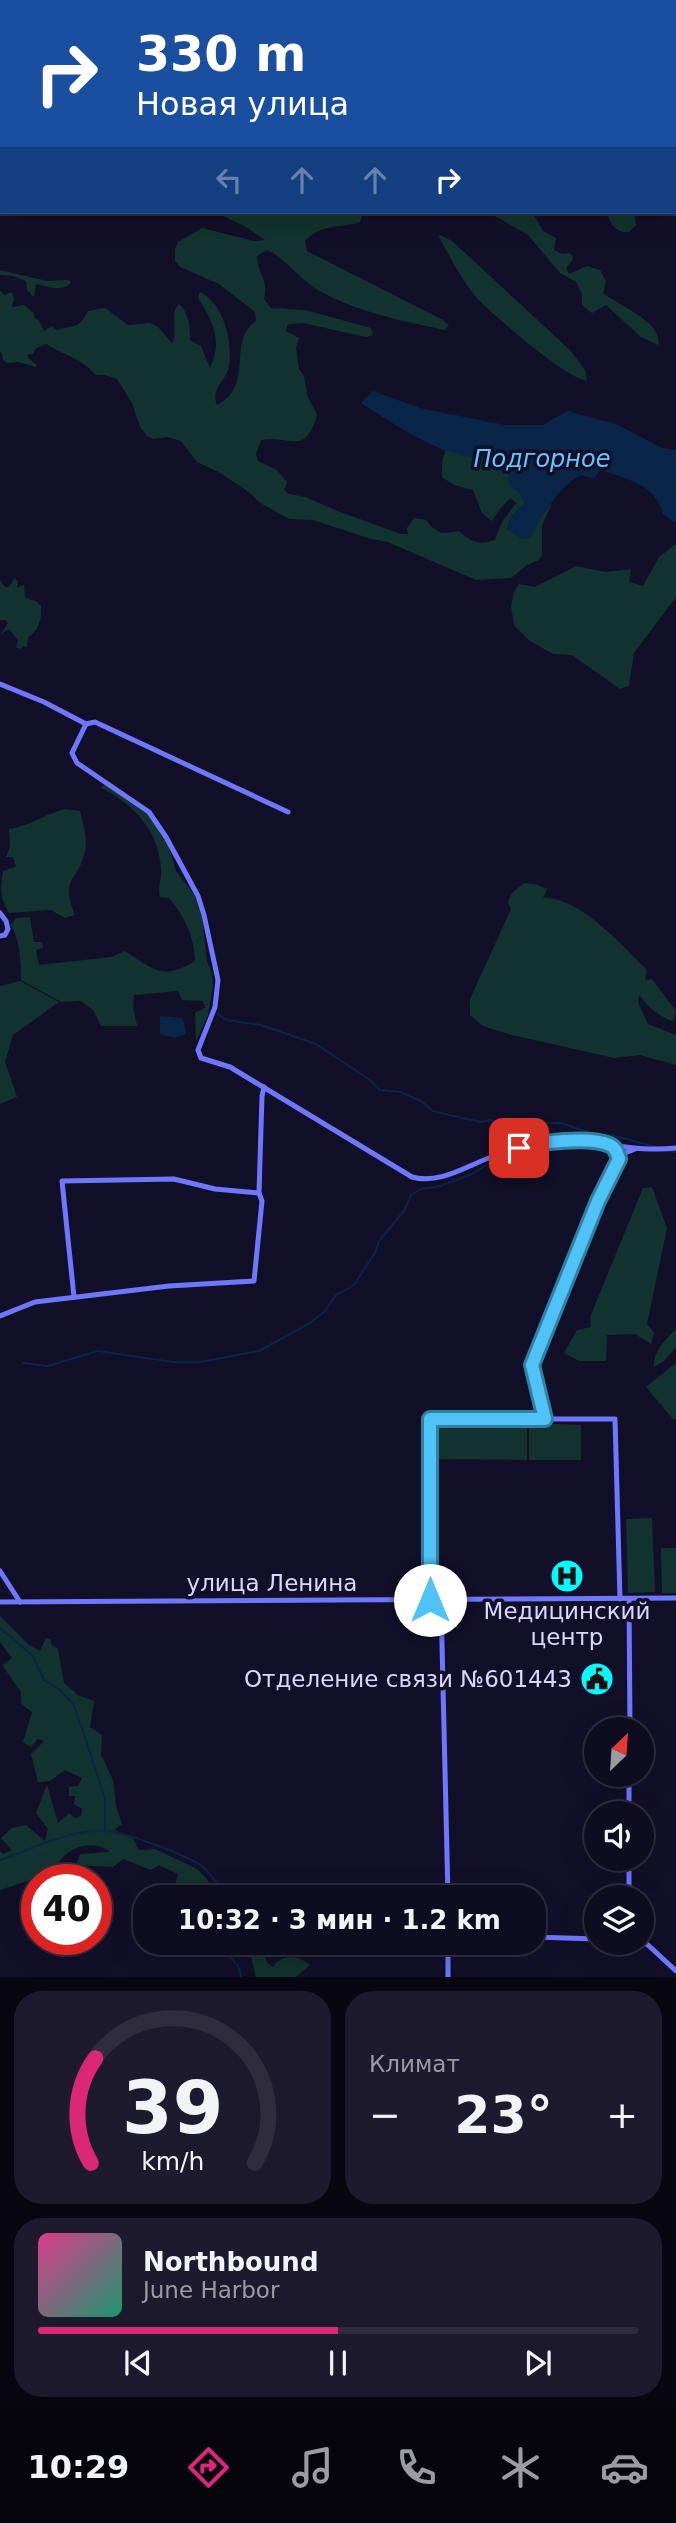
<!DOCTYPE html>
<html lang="ru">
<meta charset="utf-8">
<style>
:root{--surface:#0e0c1f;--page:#1c1a2c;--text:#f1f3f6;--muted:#9b9ba4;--line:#2e2c3d;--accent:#db2777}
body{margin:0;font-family:"DejaVu Sans",sans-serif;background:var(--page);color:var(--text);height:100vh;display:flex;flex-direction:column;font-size:26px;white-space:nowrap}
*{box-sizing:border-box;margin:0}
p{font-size:23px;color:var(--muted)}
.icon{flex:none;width:38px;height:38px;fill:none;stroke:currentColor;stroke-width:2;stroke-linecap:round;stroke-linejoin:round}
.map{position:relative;height:1977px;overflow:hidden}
.sheet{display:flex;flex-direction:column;gap:14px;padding:14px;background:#080711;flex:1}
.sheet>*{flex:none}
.hud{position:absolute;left:0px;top:0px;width:677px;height:214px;box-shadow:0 7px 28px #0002,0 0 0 2px var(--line);background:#1a4fa0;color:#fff;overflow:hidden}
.needle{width:46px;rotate:25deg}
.buttons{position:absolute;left:584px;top:1717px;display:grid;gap:14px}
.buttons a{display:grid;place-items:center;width:70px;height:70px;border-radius:50%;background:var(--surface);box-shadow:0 7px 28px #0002,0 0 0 2px var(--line);font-size:35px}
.speed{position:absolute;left:21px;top:1864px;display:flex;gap:14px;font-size:35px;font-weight:700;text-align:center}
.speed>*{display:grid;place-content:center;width:91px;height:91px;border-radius:50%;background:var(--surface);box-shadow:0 7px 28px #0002,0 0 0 2px var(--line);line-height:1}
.speed .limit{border:10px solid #d22;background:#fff;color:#111}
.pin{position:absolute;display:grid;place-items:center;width:60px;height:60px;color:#fff;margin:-30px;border-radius:14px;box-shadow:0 4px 10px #0006}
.me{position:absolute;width:77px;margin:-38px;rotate:0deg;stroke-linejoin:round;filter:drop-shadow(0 0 5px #0008)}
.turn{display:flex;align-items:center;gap:24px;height:147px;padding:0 21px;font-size:32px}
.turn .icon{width:91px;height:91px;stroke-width:2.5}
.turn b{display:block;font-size:49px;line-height:60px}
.lanes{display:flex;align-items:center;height:66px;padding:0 21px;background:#0003;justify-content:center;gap:35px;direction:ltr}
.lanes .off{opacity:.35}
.big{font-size:52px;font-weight:600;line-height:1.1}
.sheet .tile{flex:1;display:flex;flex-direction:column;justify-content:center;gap:10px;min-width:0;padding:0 24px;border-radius:28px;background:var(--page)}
.sheet .dial{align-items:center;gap:0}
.dial svg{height:182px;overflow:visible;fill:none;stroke:var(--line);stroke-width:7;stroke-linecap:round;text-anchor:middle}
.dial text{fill:var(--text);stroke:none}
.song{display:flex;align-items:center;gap:21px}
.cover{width:84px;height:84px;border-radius:10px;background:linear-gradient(135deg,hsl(330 70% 55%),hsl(160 70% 35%))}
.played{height:7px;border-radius:4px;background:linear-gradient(90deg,var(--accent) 50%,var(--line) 50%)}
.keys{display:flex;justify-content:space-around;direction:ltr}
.heat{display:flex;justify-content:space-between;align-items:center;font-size:38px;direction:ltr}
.sheet .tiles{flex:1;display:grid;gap:14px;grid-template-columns:1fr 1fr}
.tile:last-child{grid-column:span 2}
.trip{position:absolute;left:133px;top:1885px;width:413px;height:70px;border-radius:28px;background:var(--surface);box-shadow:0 7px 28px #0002,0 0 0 2px var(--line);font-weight:600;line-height:70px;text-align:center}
.tabs{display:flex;height:112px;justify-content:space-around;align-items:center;background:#06050c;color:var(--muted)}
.tabs .icon{width:49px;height:49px}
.tabs .selected{color:var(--accent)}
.tabs b{font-size:32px;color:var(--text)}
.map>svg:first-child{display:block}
.green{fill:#12332f}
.water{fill:#092548}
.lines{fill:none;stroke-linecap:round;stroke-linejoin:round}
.stream{stroke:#092548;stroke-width:2}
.secondary{stroke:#6f77ff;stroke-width:5}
.route-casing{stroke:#337fa1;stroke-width:18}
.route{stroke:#4fc3f7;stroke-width:12}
.labels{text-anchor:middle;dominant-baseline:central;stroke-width:7;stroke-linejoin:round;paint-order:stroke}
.street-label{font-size:23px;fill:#d9d8ff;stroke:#121029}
.poi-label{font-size:23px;fill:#d9d8ff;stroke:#121029}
.water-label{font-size:24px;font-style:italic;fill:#66c4ff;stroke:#121029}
</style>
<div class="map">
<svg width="676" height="1977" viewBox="0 0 676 1977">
<rect width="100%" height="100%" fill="#121029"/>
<!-- green -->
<g class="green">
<path d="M215 212H279L288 216 298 214 299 212H363L360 222C338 229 322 223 305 241L307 251 443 320 449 325 445 330C403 321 356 312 318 290 301 280 281 255 267 250L257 256C257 274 269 279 264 299L271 308 305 310 371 328 373 335 366 337 303 323 288 324 286 331 299 338 296 348 299 369 304 376 307 395 317 415C305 457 290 435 261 440L256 454 258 461 277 470 287 482 284 490 289 494 305 497 340 512 401 534H408L407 528 414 518 426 520C438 535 441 534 459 531 472 543 479 545 495 540L502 522 516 503 510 498 500 509 492 521 482 513 473 490 454 485 442 477V461L446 450 494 460 509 467 525 502 511 517 507 529 523 539 552 503 542 526V555L539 560 527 565 511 578 476 580 388 542 371 539 313 520 289 519 262 504 246 490 219 472 197 462 181 441 167 437 153 439 147 436 140 427 132 403 117 379 105 375H96C81 358 64 355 46 344L36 348 33 354 27 355 29 359 37 365 36 367 18 362 7 363 3 360 2 353 0 352V290L4 295 12 292 14 299 12 307 24 305 34 313 35 319 39 320 44 331 52 326 56 330 77 325 82 321 88 311 105 308 128 325 150 323 158 327 172 343C179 331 169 314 179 304 189 313 190 327 190 340L201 346 210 368C223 342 213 321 198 298L200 292C223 303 233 341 229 365 227 381 210 388 217 405 256 385 226 341 256 321L255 312 219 284 180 267 175 261V249L178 242 202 228 254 241 265 240 246 227Z"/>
<path d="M488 212H529L534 215 543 231 556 238 554 250 562 254 569 253 573 256 572 261 566 268 569 274 587 266 600 270 606 281 603 293C618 305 664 323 658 345L641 337 606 305 592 313 582 305V294L576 282 560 273 528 235Z"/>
<path d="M606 212H634L636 225 629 232C616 234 610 223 606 212Z"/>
<path d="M440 235 452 241 570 350 585 370 587 381C565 378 493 315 476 297 461 279 450 257 439 237Z"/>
<path d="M0 270 47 281 69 280 71 283C61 292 49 287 36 284L34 297 27 290 26 281 13 276 0 275Z"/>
<polygon points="676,544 676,597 634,653 629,686 620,689 572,655 553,654 530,641 514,625 511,606 514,592 519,584 535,587 576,566 606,572 631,569 629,582 643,586 659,557"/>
<path d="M15 578 18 582 17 588 24 585 25 598 36 601 41 606C42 618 39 631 28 637L27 647 23 646 20 649 16 647 18 640 9 629 1 634 8 623 6 620H0V580L5 587H9Z"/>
<path d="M105 784 149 813 166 838 176 871 195 896 202 916 207 961 212 973 213 986 208 1015 196 1041 195 1013 205 1008 203 1001 182 1000 178 991 134 995 133 1006 137 1026H101L94 1011 81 1001 61 1002 21 980C21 963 20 940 11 925L16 918 30 917 34 942H42L43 948 36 950 39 965 111 957 125 951C153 969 163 981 195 961 194 936 185 917 169 898L160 897C157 887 162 880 161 870 160 832 134 804 101 788Z"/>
<path d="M65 809 80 811C83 823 88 839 85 851 78 884 60 874 75 915L65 918 51 910 9 913C0 897 0 890 3 871L16 867 13 857H6L10 847 9 829C30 826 45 814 65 809Z"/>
<path d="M524 883 535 884 547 889 543 898C580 896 622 946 647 970L645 980 652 979 676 1011 673 1021C657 1016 650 1008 639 995L638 1002 648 1024 676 1035V1065L640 1055 614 1058 512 1035 483 1026 470 1015V999L511 909 508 902 512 893Z"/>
<polygon points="20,981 59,1002 13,1035 5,1062 17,1097 0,1104 0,986"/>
<polygon points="652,1187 667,1228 647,1324 654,1333 651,1344 635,1334 607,1335 606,1361 579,1361 564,1353 577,1330 591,1327 590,1317 643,1188"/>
<path d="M676 1329V1347L664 1361 654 1367C653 1351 666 1339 676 1329Z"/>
<polygon points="676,1363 676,1419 673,1419 646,1387"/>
<polygon points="435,1421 527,1423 527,1460 434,1459"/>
<polygon points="529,1423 581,1425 581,1460 529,1460"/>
<polygon points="652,1518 655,1592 628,1593 626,1519"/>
<polygon points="661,1548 676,1548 676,1593 662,1593"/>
<path d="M0 1616 29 1645 40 1651 46 1638 50 1639 52 1645 58 1649 64 1683 78 1695 94 1701 90 1727 102 1735 101 1755 113 1780 116 1806 122 1824 114 1830 132 1837 139 1850 155 1849 197 1869 207 1879 215 1897H197L187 1884 184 1897H163V1893L173 1894 178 1874 159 1865 151 1870 123 1859 113 1867 76 1865 80 1854 110 1852C92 1837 60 1849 55 1872L0 1890V1851L3 1854 12 1850 1 1838 12 1828 26 1825 45 1841 48 1829 36 1813 47 1785 58 1823 69 1813 75 1818 81 1816 82 1809 74 1804 75 1796H69V1787L78 1786 82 1778 65 1770 50 1781 38 1782 31 1754 44 1741 38 1739 31 1747 23 1742 32 1712 21 1704V1692L2 1665 12 1658 0 1642Z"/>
<path d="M258 1947 262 1949 267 1963 273 1967C282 1954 298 1955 310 1965L296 1977H256L251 1957Z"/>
</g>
<!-- water -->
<g class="water">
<path d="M373 391 420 408 505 425H543L567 411 616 424 662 448 676 450V523L663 514C655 484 627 479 600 470L594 479 582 475C559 485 542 516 529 538L523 539 507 529 511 517 525 502 519 493 509 486 508 467C488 457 465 458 444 450 415 438 387 420 361 403Z"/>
<polygon points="160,1016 183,1018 186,1034 175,1038 160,1034"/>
</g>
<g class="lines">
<!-- stream -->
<g class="stream">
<polyline points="218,1014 226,1020 261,1025 316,1044 370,1080 380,1090 400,1092 421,1101 433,1111 449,1115 481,1122 491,1120 519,1130"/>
<polyline points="505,1151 525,1123 562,1123 592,1134 611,1135 656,1147"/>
<polyline points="668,1151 676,1152"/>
<polyline points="23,1363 48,1366 97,1351 173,1362 200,1362 259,1351 310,1323 325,1311 336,1295 354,1285 375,1253 379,1241 404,1211 411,1195 421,1189 440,1186 472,1174 499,1157"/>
<polyline points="0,1628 32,1655 44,1680 59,1689 74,1705 105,1798 105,1830"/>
<path d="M0 1860C32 1849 68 1830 103 1831 122 1831 188 1855 203 1867 213 1876 218 1885 225 1897"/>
<polyline points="231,1942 230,1957 238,1966 241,1977"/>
</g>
<!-- secondary -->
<g class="secondary">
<polyline points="0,684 44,702 86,724"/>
<path d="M86 724 72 753 77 763 149 812 166 837 198 896 204 915 218 980 215 1007 198 1050 201 1058 230 1067 412 1177C440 1185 468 1165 494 1156 506 1151 518 1148 530 1145 578 1133 628 1154 676 1148"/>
<polyline points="86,724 95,722 288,812"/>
<polyline points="0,913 6,921 8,929 5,935 0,936"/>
<polyline points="618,1161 625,1153 635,1149"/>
<polyline points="74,1297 62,1181 174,1179 215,1189 259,1193"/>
<polyline points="0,1316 35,1302 169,1286 254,1281 262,1201 259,1193 262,1096 264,1087"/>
<polyline points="545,1419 532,1365 598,1201 618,1161 617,1152 611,1146"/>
<polyline points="0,1571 20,1602"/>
<polyline points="629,1599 630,1729"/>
<polyline points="431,1600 430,1419 615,1419 620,1599"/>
<polyline points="441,1601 448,1897"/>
<polyline points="0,1602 676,1598"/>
<polyline points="629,1813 629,1774"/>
<polyline points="629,1897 629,1858"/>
<polyline points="534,1937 597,1939"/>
<polyline points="448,1942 448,1977"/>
<polyline points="642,1942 648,1945 676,1971"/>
</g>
</g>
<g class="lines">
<defs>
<path id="route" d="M430 1600V1419H545L532 1365 598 1201 619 1159C617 1153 616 1148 610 1145 589 1136 540 1142 519 1148"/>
</defs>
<!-- route casing -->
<use href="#route" class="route-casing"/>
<!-- route -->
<use href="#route" class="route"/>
</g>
<!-- icons -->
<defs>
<symbol id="hospital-disc" viewBox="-11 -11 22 22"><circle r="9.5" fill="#04faff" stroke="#121029"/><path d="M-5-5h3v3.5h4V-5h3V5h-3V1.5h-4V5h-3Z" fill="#111"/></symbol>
<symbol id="civic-disc" viewBox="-11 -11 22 22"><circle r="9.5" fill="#04faff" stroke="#121029"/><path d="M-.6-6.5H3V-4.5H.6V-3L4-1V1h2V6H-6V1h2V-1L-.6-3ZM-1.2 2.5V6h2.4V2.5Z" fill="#111"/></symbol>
</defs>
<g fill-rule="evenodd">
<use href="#hospital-disc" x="548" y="1557" width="38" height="38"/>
<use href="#civic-disc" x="578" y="1660" width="38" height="38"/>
</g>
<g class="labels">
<!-- street labels -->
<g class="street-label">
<text x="272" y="1583">улица Ленина</text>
</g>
<!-- poi labels -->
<g class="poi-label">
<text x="567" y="1611">Медицинский<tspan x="567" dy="26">центр</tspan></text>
<text x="572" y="1679" text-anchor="end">Отделение связи №601443</text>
</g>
<!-- water labels -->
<g class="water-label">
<text x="542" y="459">Подгорное</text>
</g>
</g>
</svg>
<div class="buttons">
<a><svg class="needle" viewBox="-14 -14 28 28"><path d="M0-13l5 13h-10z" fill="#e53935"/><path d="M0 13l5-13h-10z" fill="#9b9ba4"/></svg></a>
<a><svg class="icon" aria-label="sound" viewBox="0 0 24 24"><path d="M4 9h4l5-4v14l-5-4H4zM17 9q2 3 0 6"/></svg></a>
<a><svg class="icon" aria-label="layers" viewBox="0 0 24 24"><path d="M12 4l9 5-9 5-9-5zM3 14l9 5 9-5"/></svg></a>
</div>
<div class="speed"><div class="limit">40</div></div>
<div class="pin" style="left:519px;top:1148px;background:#d93025"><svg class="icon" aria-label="arrive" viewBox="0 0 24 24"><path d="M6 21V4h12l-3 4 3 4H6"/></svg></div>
<svg class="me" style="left:430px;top:1600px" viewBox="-20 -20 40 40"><circle r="19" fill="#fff"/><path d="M0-13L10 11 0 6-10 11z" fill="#4fc3f7"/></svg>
<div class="trip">10:32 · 3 мин · 1.2 km</div>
<div class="hud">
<div class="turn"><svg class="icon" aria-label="right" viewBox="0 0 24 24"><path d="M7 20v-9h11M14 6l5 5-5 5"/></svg><div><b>330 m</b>Новая улица</div></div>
<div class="lanes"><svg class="icon off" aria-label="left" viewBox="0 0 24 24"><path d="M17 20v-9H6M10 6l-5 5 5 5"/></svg><svg class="icon off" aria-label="ahead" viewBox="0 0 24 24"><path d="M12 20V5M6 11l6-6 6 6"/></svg><svg class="icon off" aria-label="ahead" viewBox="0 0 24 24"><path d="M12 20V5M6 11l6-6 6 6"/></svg><svg class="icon" aria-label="right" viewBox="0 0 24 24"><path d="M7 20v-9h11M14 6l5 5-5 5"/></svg></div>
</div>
</div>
<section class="sheet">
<div class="tiles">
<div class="tile dial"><svg viewBox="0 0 100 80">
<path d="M14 69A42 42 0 1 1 86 69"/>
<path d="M14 69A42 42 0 0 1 16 23" stroke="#db2777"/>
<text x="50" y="56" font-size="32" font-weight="700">39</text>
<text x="50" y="72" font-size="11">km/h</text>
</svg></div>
<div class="tile"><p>Климат</p>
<div class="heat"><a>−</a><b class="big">23°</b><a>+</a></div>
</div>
<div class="tile">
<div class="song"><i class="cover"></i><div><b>Northbound</b><p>June Harbor</p></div></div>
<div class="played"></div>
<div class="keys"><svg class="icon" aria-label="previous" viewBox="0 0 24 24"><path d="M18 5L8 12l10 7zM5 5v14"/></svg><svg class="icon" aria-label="pause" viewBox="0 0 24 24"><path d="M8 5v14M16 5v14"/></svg><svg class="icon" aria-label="next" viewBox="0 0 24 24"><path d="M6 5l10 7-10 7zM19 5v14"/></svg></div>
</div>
</div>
</section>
<nav class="tabs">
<b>10:29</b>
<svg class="icon selected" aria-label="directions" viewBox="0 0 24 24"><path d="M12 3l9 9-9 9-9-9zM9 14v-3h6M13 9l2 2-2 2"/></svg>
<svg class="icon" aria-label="music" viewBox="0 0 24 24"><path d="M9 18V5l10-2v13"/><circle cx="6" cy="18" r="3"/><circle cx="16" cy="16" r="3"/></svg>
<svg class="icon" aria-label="phone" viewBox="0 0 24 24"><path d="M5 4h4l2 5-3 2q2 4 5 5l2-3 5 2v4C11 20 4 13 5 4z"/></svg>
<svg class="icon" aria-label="climate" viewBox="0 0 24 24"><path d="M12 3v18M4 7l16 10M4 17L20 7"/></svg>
<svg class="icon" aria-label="car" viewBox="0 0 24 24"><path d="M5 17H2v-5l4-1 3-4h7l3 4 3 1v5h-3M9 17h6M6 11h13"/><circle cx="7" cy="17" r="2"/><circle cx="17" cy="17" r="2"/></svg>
</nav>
